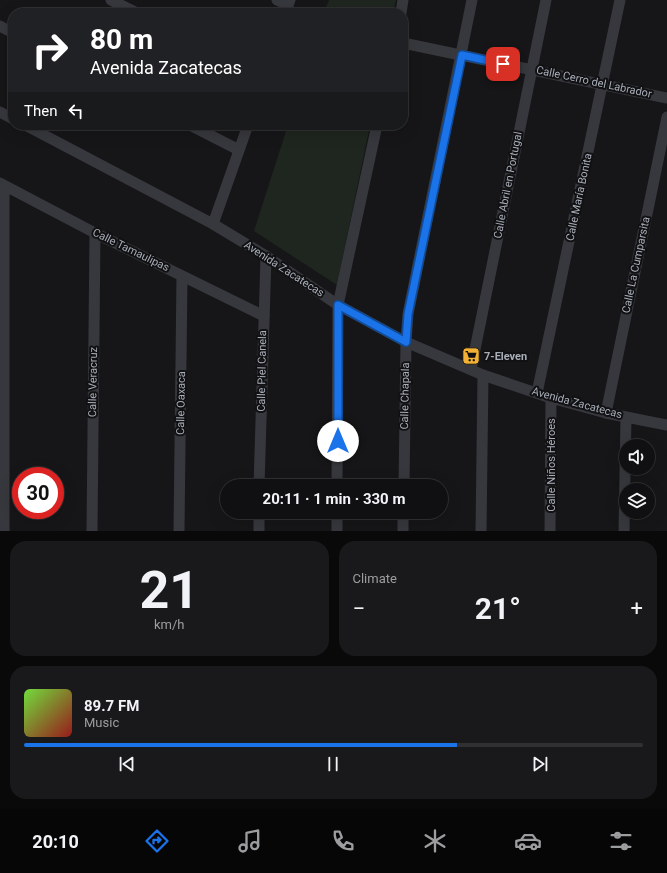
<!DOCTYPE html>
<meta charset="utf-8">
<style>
:root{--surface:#101012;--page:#19191b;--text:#f1f3f6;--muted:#9c9d9f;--line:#303032;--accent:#1a73e8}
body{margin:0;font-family:Roboto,sans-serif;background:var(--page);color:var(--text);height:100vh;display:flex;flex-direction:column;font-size:15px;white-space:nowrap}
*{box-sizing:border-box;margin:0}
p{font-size:13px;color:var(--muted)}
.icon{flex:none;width:22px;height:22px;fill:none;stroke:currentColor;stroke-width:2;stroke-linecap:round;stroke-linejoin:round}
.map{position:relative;height:531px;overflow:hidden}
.panel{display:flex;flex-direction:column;gap:10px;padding:10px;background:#09090a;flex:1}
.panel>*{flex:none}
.top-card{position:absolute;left:8px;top:8px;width:400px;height:122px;border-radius:16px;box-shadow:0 4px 16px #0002,0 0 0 1px var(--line);background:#202124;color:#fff;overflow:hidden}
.fabs{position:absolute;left:619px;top:439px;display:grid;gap:8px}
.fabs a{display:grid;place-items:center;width:36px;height:36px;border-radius:50%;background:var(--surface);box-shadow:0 4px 16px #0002,0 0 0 1px var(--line);font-size:20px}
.speed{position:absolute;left:12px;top:467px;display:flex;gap:8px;font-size:20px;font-weight:700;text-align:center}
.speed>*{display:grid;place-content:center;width:52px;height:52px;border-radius:50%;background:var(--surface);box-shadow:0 4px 16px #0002,0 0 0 1px var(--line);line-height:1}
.speed .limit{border:6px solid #d22;background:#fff;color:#111}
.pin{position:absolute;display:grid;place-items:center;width:34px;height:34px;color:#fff;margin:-17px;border-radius:8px;box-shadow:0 2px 6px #0006}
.me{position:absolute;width:44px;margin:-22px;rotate:0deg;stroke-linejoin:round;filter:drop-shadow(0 0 3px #0008)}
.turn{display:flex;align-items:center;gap:14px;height:84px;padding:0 16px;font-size:18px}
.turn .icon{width:52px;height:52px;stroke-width:2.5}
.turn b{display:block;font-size:28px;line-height:34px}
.then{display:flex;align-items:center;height:38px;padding:0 16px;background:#0003;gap:8px;font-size:15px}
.big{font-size:30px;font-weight:700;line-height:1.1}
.panel .widget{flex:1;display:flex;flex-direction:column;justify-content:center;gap:6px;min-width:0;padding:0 14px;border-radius:16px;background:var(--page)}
.panel .dial{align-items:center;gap:0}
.dial b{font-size:52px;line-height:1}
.song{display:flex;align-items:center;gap:12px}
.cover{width:48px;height:48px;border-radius:6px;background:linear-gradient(135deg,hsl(100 70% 55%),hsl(0 70% 35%))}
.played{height:4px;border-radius:2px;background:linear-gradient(90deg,var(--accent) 70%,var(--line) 70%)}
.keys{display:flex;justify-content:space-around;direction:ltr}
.heat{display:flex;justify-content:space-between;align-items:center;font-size:22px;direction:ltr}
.panel .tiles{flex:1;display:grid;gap:10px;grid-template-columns:1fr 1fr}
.widget:last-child{grid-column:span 2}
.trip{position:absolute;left:220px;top:479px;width:228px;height:40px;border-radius:20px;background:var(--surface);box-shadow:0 4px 16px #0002,0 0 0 1px var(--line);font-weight:700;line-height:40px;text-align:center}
.dock{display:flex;height:64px;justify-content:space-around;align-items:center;background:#060607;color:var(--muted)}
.dock .icon{width:28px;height:28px}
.dock .active{color:var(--accent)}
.dock b{font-size:18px;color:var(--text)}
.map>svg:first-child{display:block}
.green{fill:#1e261f}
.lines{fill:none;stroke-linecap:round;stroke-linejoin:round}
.street{stroke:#37383d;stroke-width:11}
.route-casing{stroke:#114b97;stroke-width:10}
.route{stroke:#1a73e8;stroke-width:7}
.labels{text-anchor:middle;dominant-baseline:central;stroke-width:4;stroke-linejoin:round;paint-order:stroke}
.street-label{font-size:11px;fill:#a8adb8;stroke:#111113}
.poi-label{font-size:11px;font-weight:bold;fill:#a8adb8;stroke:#111113;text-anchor:start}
</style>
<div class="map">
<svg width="667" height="531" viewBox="0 0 667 531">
<rect width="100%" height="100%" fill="#161618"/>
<!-- green -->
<g class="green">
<polygon points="329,0 396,0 393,13 324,13"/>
<polygon points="288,125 370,125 337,285 254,231"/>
</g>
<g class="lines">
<!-- street -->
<g class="street">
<polyline points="111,0 137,13"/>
<polyline points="277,0 288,5"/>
<polyline points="285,13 290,0"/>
<polyline points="401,13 403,0"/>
<polyline points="0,26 13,33"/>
<polyline points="403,43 667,98"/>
<polyline points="0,112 13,119"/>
<polyline points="25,125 213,224 266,256 338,305 406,342 483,375 551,398 606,413 667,425"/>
<polyline points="190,125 239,150"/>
<polyline points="0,183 95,233 264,316"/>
<polyline points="213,224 248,125"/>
<polyline points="471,369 546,0"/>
<polyline points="537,393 620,0"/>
<polyline points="606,413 667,117"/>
<polyline points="259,486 266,256"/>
<polyline points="337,486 338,305 377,125"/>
<polyline points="404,486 406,342 408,314 472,0"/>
<polyline points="4,531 4,186"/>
<polyline points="92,531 95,233"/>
<polyline points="179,531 182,276"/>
<polyline points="259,531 259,512"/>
<polyline points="337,531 337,512"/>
<polyline points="403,531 403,512"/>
<polyline points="481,531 483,375"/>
<polyline points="550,531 551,398"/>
<polyline points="624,531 626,417"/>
</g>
</g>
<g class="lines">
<defs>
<polyline id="route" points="338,441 338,305 406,342 408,314 462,55 503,64"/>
</defs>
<!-- route casing -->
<use href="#route" class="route-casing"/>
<!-- route -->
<use href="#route" class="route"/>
</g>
<!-- icons -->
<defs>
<symbol id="supermarket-square" viewBox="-11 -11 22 22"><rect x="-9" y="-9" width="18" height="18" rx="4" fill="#f2b134" stroke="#111113"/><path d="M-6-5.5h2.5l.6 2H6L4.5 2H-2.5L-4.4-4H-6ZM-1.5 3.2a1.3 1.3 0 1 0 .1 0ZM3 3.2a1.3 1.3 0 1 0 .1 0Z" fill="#111"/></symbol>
</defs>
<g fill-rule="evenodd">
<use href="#supermarket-square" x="461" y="346" width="20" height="20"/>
</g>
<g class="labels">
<!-- street labels -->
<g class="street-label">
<text transform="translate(594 82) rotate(12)">Calle Cerro del Labrador</text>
<text transform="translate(508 185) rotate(-79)">Calle Abril en Portugal</text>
<text transform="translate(579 197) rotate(-78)">Calle María Bonita</text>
<text transform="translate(131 250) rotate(26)">Calle Tamaulipas</text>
<text transform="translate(636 265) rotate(-78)">Calle La Cumparsita</text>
<text transform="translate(284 269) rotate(33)">Avenida Zacatecas</text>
<text transform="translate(262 371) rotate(-89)">Calle Piel Canela</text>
<text transform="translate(93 382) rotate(-89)">Calle Veracruz</text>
<text transform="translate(405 396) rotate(-89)">Calle Chapala</text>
<text transform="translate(181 403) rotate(-89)">Calle Oaxaca</text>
<text transform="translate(577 403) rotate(15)">Avenida Zacatecas</text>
<text transform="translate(551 465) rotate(-90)">Calle Niños Héroes</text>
</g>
<!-- poi labels -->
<g class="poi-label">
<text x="484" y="356">7-Eleven</text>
</g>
</g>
</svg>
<div class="fabs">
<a><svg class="icon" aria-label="sound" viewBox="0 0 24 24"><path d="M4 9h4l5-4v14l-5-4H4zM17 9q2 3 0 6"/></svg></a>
<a><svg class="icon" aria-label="layers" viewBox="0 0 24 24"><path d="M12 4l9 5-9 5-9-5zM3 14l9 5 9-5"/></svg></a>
</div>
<div class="speed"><div class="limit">30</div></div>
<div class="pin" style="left:503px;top:64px;background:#d93025"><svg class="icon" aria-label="arrive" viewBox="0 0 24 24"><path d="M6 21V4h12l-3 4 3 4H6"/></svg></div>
<svg class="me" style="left:338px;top:441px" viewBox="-20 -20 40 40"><circle r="19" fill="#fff"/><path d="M0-13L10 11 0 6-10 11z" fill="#1a73e8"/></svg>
<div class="trip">20:11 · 1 min · 330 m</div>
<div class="top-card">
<div class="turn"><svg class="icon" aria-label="right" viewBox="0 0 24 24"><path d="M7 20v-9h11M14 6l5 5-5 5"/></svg><div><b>80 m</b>Avenida Zacatecas</div></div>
<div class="then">Then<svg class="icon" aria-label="left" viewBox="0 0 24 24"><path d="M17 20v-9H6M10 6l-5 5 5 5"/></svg></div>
</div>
</div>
<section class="panel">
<div class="tiles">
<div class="widget dial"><b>21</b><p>km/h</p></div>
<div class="widget"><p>Climate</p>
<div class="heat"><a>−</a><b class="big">21°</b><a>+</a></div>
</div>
<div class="widget">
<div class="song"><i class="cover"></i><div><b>89.7 FM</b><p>Music</p></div></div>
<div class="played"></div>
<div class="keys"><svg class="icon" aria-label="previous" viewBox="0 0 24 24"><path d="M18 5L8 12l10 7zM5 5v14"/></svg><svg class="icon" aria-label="pause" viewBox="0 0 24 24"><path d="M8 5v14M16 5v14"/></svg><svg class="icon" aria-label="next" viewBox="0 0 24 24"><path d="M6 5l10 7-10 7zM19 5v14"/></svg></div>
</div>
</div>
</section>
<nav class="dock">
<b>20:10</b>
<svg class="icon active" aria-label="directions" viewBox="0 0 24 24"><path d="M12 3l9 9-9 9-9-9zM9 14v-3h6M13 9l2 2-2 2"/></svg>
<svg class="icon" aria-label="music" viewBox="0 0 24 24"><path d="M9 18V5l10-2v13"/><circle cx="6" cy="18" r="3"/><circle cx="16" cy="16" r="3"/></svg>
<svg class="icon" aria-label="phone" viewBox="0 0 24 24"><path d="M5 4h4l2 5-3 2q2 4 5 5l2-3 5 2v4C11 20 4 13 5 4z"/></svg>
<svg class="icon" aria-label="climate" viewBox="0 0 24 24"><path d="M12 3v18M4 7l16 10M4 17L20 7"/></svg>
<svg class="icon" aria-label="car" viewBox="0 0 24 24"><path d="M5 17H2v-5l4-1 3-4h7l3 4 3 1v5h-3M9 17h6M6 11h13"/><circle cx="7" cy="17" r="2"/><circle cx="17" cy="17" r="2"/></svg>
<svg class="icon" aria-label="filters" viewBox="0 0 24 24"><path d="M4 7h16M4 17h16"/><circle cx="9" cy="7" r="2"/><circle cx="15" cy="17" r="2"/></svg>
</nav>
